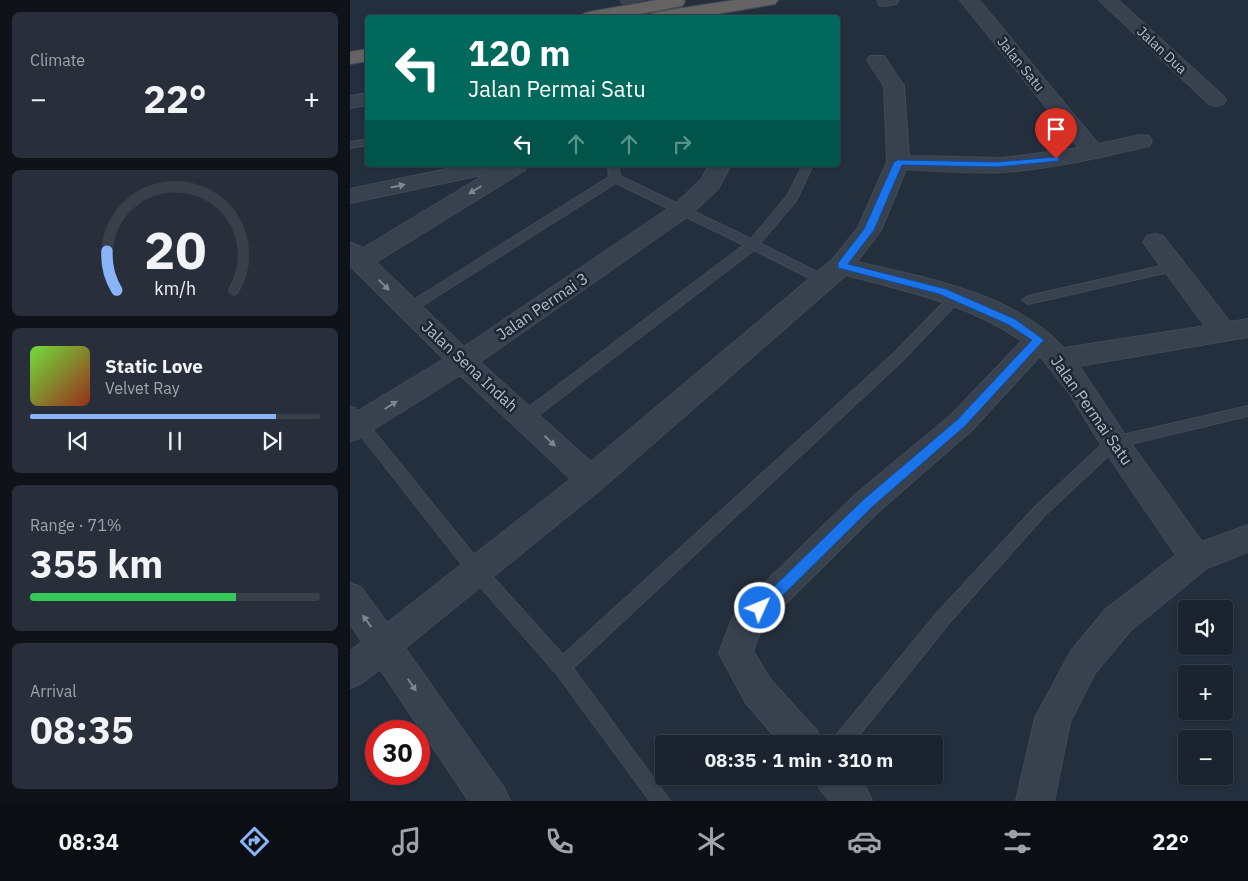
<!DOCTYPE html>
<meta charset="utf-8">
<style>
:root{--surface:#1b232e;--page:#282f3a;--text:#f1f3f6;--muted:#a0a4aa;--line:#39404a;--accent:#8ab4f8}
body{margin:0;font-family:"IBM Plex Sans",sans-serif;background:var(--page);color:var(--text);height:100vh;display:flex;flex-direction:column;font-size:19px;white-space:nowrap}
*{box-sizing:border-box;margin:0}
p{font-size:16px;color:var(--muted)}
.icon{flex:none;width:28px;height:28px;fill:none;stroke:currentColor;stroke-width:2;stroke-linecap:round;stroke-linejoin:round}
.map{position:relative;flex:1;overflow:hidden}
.details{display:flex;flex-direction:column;gap:12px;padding:12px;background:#0f1319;width:350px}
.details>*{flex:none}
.top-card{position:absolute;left:15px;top:15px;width:475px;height:152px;border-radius:5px;box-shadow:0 1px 4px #0004,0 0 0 1px var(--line);background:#00695c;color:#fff;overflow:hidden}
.controls{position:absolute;left:828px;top:600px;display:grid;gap:10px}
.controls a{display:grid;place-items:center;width:55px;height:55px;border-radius:5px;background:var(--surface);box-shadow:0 1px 4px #0004,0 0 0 1px var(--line);font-size:25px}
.speed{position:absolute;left:15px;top:720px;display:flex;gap:10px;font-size:25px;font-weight:700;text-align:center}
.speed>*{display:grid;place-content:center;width:65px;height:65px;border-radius:50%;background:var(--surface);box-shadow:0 1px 4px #0004,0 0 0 1px var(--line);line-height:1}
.speed .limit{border:8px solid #d22;background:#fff;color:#111}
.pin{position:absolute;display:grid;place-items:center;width:42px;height:42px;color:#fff;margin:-51px -21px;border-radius:50% 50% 50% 0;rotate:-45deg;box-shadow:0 0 5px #0007}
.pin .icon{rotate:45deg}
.me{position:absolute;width:55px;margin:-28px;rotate:46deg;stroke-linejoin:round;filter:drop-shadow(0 0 4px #0008)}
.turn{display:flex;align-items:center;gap:18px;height:105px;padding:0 20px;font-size:22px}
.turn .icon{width:65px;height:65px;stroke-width:2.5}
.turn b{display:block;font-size:35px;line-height:42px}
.lanes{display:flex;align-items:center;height:48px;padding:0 20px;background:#0003;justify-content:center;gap:25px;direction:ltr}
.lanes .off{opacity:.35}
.big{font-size:38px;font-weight:800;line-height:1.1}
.details .widget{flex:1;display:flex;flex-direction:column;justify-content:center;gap:8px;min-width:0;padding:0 18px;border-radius:8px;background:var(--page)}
.details .dial{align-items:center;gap:0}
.dial svg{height:130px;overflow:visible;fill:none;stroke:var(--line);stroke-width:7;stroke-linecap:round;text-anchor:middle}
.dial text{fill:var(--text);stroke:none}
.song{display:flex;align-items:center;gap:15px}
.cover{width:60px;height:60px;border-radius:8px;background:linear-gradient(135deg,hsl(100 70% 55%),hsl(10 70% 35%))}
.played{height:5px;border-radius:2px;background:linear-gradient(90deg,var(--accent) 85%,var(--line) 85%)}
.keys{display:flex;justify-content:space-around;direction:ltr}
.heat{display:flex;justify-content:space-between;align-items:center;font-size:28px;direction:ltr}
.charge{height:8px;border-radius:4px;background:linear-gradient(90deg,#34c759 71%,var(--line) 0)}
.trip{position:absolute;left:305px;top:735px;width:288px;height:50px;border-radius:5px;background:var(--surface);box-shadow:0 1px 4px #0004,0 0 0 1px var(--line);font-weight:800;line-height:50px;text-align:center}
.tabs{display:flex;height:80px;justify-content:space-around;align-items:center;background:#0b0e12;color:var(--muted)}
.tabs .icon{width:35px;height:35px}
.tabs .current{color:var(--accent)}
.tabs b{font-size:22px;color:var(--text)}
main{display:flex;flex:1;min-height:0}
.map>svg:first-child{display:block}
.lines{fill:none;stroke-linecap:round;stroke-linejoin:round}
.service-casing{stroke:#414a57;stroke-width:2}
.minor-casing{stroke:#414a57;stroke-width:2}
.tertiary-casing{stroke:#414a57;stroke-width:2}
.trunk-casing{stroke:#434c59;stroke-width:2}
.service{fill:#38414e;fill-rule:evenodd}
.minor{fill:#38414e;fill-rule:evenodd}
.tertiary{fill:#38414e;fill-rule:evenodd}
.trunk{fill:#656462;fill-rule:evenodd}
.oneway{fill:#7c8592}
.route{fill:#1a73e8;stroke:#114b97}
.labels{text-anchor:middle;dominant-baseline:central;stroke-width:5;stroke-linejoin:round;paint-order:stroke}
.far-street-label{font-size:14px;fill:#b4bcc9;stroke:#1d2633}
.street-label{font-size:16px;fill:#b4bcc9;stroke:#1d2633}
</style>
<main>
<section class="details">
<div class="widget"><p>Climate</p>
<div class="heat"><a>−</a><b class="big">22°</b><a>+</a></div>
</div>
<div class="widget dial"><svg viewBox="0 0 100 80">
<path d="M14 69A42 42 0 1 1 86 69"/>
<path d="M14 69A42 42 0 0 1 8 45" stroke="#8ab4f8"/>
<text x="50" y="56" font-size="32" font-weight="700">20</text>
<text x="50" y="72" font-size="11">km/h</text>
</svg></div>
<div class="widget">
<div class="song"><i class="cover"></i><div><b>Static Love</b><p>Velvet Ray</p></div></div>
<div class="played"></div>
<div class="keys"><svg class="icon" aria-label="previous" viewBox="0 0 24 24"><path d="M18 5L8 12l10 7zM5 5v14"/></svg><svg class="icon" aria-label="pause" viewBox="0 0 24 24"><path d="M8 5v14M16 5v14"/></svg><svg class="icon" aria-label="next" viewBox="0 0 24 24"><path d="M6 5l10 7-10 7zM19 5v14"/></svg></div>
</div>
<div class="widget"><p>Range · 71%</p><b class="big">355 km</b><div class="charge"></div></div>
<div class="widget"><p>Arrival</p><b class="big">08:35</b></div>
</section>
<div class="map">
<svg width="898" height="801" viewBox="0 0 898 801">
<rect width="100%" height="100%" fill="#242f3e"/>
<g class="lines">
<defs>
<g id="service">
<polygon points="18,139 18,145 0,148 0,142"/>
<polygon points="258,165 268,165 270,176 401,239 437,196 453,165 463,165 446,201 410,243 479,278 481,281 479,284 471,284 404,250 181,421 171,421 169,417 171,413 394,245 266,183 62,312 54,312 52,309 54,306 259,177"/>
<polygon points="824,263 828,264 830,267 828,270 678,304 672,300 678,296"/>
<polygon points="606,293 612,297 610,300 552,361 223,668 320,801 300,801 206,673 121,576 0,422 0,407 5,408 133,566 213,655 542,355 602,294"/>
<polygon points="898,406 898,416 768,447 695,515 599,623 502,744 481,744 484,738 587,613 685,507 759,438"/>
</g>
<g id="minor">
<polygon points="527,0 549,0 546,4 535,6 529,5"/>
<path d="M610 0H629L748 144 791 135 799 136 802 141 799 146C751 157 701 169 652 172 620 174 588 171 556 169L531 230 507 262C577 278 663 293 714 348L855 326 793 242 797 236 805 234 813 236 880 322 898 319V337L729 366 773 432 852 542 898 525V552L857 568 780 631 745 673 720 722 704 801H666L685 718 721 651 756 609 826 555 753 448 720 394 690 356 621 431 528 512 421 618 408 637 403 651 420 679 467 731 472 744H431L396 703 369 653 382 619 399 598 506 494 601 415 672 341C619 304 557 291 496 275L251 489 55 648 154 788 160 801H119L30 669 12 683 0 688V651L12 642 0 624V583L11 587 37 623 221 479 110 375 10 438 0 441V416L94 359 1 267 0 242 13 248 136 174 0 203V189L116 165H178L175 170 26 262 114 347 325 204 351 180 359 165H381L368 189 341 214 130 362 241 462 482 260 508 228 537 162 534 86 517 60 520 56H534L554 86 559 156 652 158 729 148Z"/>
<polygon points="749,0 768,0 873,96 876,100 873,104 866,106 859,104"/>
<polygon points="18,93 18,105 0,108 0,96"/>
<polygon points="465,776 507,776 516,788 522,801 480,801 470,789"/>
</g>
<path id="tertiary" d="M270 0H293L304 8 301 12C291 14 276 9 270 0Z"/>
<g id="trunk">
<polygon points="307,0 334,0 335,2 332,6 326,7 271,18 230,18 233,14 239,12"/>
<polygon points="385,0 428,0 425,4 419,5 344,18 298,18 301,14 307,12"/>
<polygon points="18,49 18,61 0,64 0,52"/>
</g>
</defs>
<!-- service casing -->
<use href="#service" class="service-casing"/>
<!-- minor casing -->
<use href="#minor" class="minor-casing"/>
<!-- tertiary casing -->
<use href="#tertiary" class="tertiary-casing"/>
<!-- trunk casing -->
<use href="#trunk" class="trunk-casing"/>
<!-- service -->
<use href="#service" class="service"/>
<!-- minor -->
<use href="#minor" class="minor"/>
<!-- tertiary -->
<use href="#tertiary" class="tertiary"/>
<!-- trunk -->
<use href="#trunk" class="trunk"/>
</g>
<!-- one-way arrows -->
<defs><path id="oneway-solid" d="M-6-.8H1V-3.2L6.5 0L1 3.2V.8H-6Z" transform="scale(1.25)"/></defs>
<g class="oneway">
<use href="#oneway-solid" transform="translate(48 186) rotate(-12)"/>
<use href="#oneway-solid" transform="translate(125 190) rotate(149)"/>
<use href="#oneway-solid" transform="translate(34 285) rotate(45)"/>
<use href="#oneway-solid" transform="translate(41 405) rotate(-32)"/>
<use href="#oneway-solid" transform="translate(200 441) rotate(44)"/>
<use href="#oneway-solid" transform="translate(17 621) rotate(-126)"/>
<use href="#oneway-solid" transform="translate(62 685) rotate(56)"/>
</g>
<!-- route -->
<polygon class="route" points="706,157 709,157 709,161 647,167 552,165 524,230 498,264 596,289 665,319 694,340 615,426 522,507 415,613 410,614 406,613 404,608 406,604 513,500 607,420 682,340 657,324 589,294 488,268 488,263 514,229 544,162 548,160 647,162"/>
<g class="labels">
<!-- far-street labels -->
<g class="far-street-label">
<text transform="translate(812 50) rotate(43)">Jalan Dua</text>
<text transform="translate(671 64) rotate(51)">Jalan Satu</text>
</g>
<!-- street labels -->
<g class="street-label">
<text transform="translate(192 306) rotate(-34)">Jalan Permai 3</text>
<text transform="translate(120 366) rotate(43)">Jalan Sena Indah</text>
<text transform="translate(742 410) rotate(55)">Jalan Permai Satu</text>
</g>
</g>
</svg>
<div class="controls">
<a><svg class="icon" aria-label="sound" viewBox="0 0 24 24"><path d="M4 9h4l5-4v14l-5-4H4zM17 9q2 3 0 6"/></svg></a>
<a>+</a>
<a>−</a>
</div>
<div class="speed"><div class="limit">30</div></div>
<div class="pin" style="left:706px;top:159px;background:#d93025"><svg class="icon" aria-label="arrive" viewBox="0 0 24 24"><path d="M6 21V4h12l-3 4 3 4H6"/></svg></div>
<svg class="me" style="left:410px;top:608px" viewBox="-20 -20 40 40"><circle r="17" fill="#1a73e8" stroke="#fff" stroke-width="3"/><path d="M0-11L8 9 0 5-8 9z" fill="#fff"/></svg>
<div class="trip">08:35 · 1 min · 310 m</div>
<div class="top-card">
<div class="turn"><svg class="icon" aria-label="left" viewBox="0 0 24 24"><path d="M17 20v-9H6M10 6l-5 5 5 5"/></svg><div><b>120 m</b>Jalan Permai Satu</div></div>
<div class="lanes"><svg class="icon" aria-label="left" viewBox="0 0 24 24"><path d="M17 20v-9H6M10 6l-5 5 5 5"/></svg><svg class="icon off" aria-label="ahead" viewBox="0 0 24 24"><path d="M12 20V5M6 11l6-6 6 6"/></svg><svg class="icon off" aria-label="ahead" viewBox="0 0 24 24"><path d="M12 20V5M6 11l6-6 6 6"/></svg><svg class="icon off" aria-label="right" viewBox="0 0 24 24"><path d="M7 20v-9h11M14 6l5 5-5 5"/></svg></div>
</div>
</div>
</main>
<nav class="tabs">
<b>08:34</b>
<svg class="icon current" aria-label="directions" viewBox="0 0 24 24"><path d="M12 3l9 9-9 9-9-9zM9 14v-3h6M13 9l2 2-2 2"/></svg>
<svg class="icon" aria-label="music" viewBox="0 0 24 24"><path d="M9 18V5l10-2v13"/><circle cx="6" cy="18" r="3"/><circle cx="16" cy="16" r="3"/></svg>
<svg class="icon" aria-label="phone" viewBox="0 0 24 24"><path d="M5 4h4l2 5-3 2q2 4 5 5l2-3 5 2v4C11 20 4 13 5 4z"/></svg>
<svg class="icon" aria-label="climate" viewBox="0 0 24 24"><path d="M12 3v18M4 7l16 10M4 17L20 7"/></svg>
<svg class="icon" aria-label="car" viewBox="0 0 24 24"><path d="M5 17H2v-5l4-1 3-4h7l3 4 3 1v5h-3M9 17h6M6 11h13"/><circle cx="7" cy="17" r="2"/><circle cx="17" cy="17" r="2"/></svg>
<svg class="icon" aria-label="filters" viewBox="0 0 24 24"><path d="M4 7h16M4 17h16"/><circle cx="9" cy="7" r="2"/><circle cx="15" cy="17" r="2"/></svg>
<b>22°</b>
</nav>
